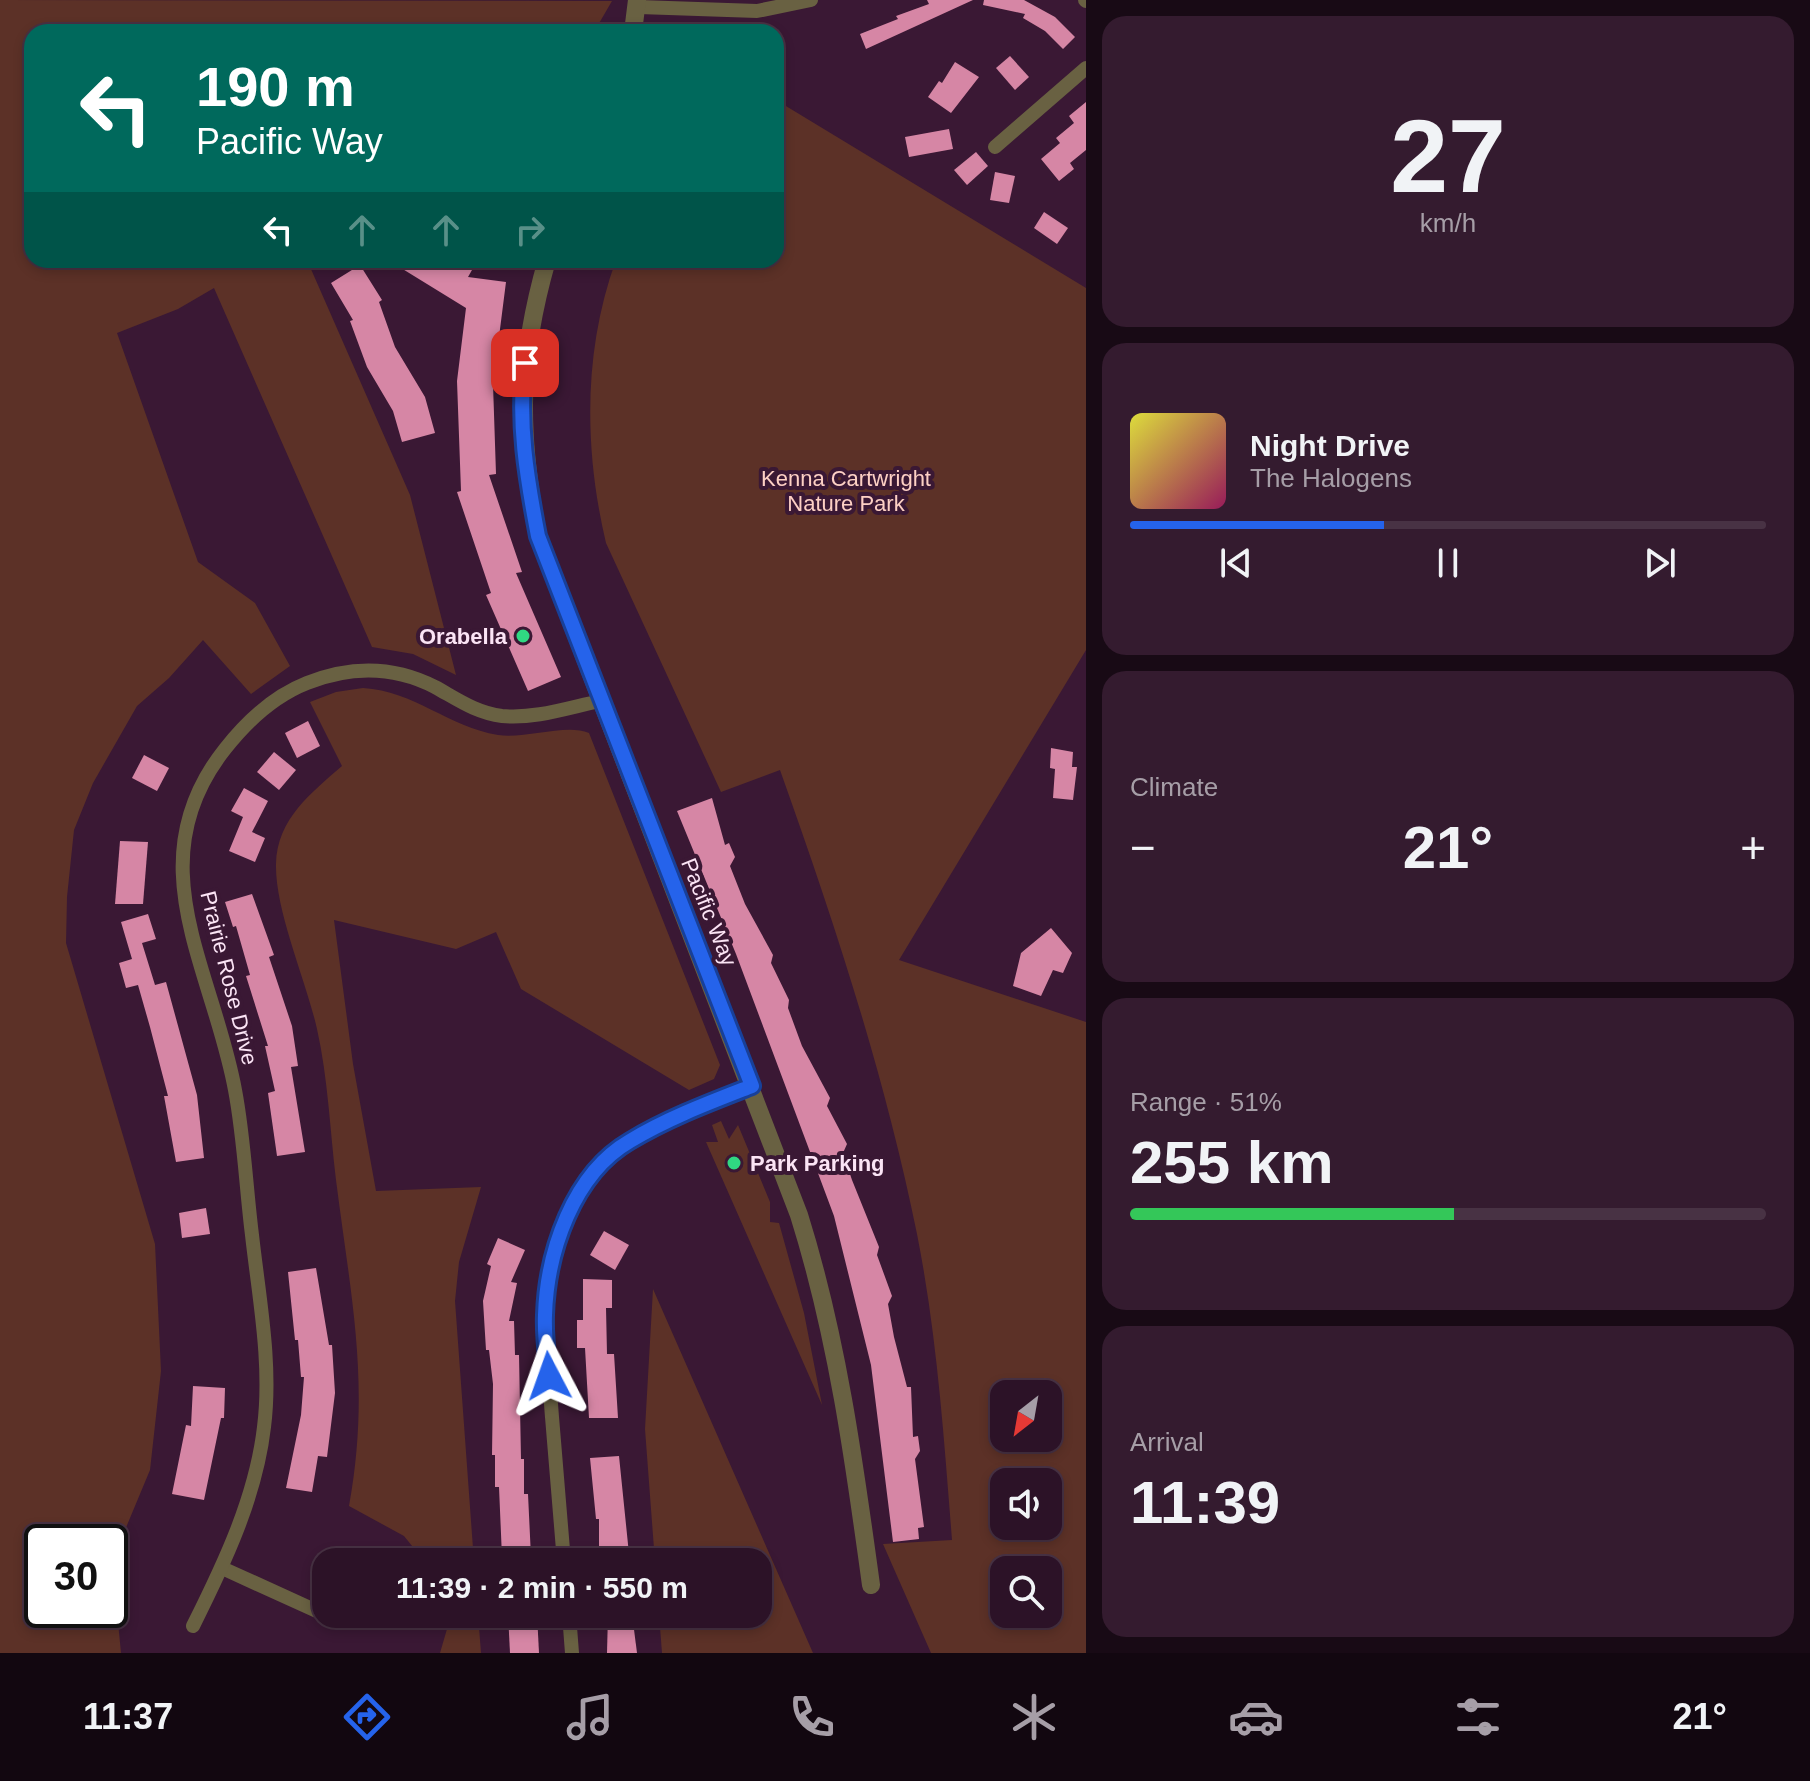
<!DOCTYPE html>
<meta charset="utf-8">
<style>
:root{--surface:#2c1227;--page:#341b2f;--text:#f1f3f6;--muted:#a69ea7;--line:#483244;--accent:#2563eb}
body{margin:0;font-family:Arial,sans-serif;background:var(--page);color:var(--text);height:100vh;display:flex;flex-direction:column;font-size:30px;white-space:nowrap}
*{box-sizing:border-box;margin:0}
p{font-size:26px;color:var(--muted)}
.icon{flex:none;width:44px;height:44px;fill:none;stroke:currentColor;stroke-width:2;stroke-linecap:round;stroke-linejoin:round}
.map{position:relative;flex:1;overflow:hidden}
.sheet{display:flex;flex-direction:column;gap:16px;padding:16px;background:#180a15;width:724px}
.sheet>*{flex:none}
.banner{position:absolute;left:24px;top:24px;width:760px;height:244px;border-radius:24px;box-shadow:0 4px 12px #0003,0 0 0 2px var(--line);background:#00695c;color:#fff;overflow:hidden}
.needle{width:52px;rotate:211deg}
.fabs{position:absolute;left:990px;top:1380px;display:grid;gap:16px}
.fabs a{display:grid;place-items:center;width:72px;height:72px;border-radius:16px;background:var(--surface);box-shadow:0 4px 12px #0003,0 0 0 2px var(--line);font-size:40px}
.speed{position:absolute;left:24px;top:1524px;display:flex;gap:16px;font-size:40px;font-weight:700;text-align:center}
.speed>*{display:grid;place-content:center;width:104px;height:104px;border-radius:50%;background:var(--surface);box-shadow:0 4px 12px #0003,0 0 0 2px var(--line);line-height:1}
.speed .limit{border:4px solid #111;border-radius:12px;background:#fff;color:#111}
.pin{position:absolute;display:grid;place-items:center;width:68px;height:68px;color:#fff;margin:-34px;border-radius:16px;box-shadow:0 4px 12px #0006}
.me{position:absolute;width:88px;margin:-44px;rotate:356deg;stroke-linejoin:round;filter:drop-shadow(0 0 6px #0008)}
.turn{display:flex;align-items:center;gap:28px;height:168px;padding:0 40px;font-size:36px}
.turn .icon{width:104px;height:104px;stroke-width:2.5}
.turn b{display:block;font-size:56px;line-height:68px}
.lanes{display:flex;align-items:center;height:76px;padding:0 40px;background:#0003;justify-content:center;gap:40px;direction:ltr}
.lanes .off{opacity:.35}
.big{font-size:60px;font-weight:800;line-height:1.1}
.sheet .widget{flex:1;display:flex;flex-direction:column;justify-content:center;gap:12px;min-width:0;padding:0 28px;border-radius:24px;background:var(--page)}
.sheet .dial{align-items:center;gap:0}
.dial b{font-size:104px;line-height:1}
.song{display:flex;align-items:center;gap:24px}
.cover{width:96px;height:96px;border-radius:12px;background:linear-gradient(135deg,hsl(60 70% 55%),hsl(330 70% 35%))}
.played{height:8px;border-radius:4px;background:linear-gradient(90deg,var(--accent) 40%,var(--line) 40%)}
.keys{display:flex;justify-content:space-around;direction:ltr}
.heat{display:flex;justify-content:space-between;align-items:center;font-size:44px;direction:ltr}
.charge{height:12px;border-radius:6px;background:linear-gradient(90deg,#34c759 51%,var(--line) 0)}
.trip{position:absolute;left:312px;top:1548px;width:460px;height:80px;border-radius:24px;background:var(--surface);box-shadow:0 4px 12px #0003,0 0 0 2px var(--line);font-weight:800;line-height:80px;text-align:center}
.tabs{display:flex;height:128px;justify-content:space-around;align-items:center;background:#120710;color:var(--muted)}
.tabs .icon{width:56px;height:56px}
.tabs .selected{color:var(--accent)}
.tabs b{font-size:36px;color:var(--text)}
main{display:flex;flex:1;min-height:0}
.map>svg:first-child{display:block}
.green{fill:#5c3127;fill-rule:evenodd}
.building{fill:#d686a5}
.lines{fill:none;stroke-linecap:round;stroke-linejoin:round}
.minor{stroke:#696142;stroke-width:14}
.tertiary{stroke:#696142;stroke-width:18}
.route-casing{stroke:#184099;stroke-width:20}
.route{stroke:#2563eb;stroke-width:14}
.poi-dot{fill:#30d882;stroke:#3a1834;stroke-width:3}
.labels{text-anchor:middle;dominant-baseline:central;stroke-width:8;stroke-linejoin:round;paint-order:stroke}
.park-label{font-size:22px;fill:#fdd0c4;stroke:#3a1834}
.poi-label{font-size:22px;font-weight:bold;fill:#fbe4f5;stroke:#3a1834;text-anchor:end}
.street-label{font-size:22px;fill:#fbe4f5;stroke:#3a1834}
</style>
<main>
<div class="map">
<svg width="1086" height="1653" viewBox="0 0 1086 1653">
<rect width="100%" height="100%" fill="#3a1834"/>
<!-- green -->
<g class="green">
<polygon points="0,0 612,1 594,32 32,32 32,260 307,260 410,495 456,675 413,654 372,647 214,288 178,309 117,333 198,562 255,603 290,666 251,694 203,640 169,678 137,706 93,783 74,830 67,897 66,943 155,1244 161,1371 150,1470 110,1566 110,1542 42,1542 42,1610 110,1610 110,1592 118,1622 121,1653 0,1653"/>
<path d="M776 100 1086 288V650L899 960 1086 1022V1653H931L883 1544 952 1540C944 1438 937 1335 917 1234 885 1076 834 921 780 770L721 792 606 543C584 450 583 351 616 260H776ZM1004 1394H1048V1438H1004ZM1004 1482H1048V1526H1004ZM1004 1570H1048V1614H1004Z"/>
<path d="M363 688C414 691 449 727 498 735 527 739 566 723 589 733L720 1065 714 1079 689 1090 521 989 496 932 456 949 334 920 353 1064 376 1191 481 1187 459 1262 455 1301 474 1562H425L404 1536 349 1506C371 1385 351 1299 336 1180 330 1130 328 1078 317 1029 306 980 275 911 276 864 277 819 311 793 342 766L310 702 336 692Z"/>
<polygon points="721,1121 729,1139 738,1125 770,1202 770,1222 779,1223 804,1313 822,1405 706,1142 718,1142 712,1125"/>
<polygon points="653,1289 813,1653 662,1653 659,1614 758,1614 758,1562 655,1562 645,1429"/>
<polygon points="444,1614 478,1614 481,1653 440,1653 447,1629"/>
</g>
<!-- building -->
<g class="building">
<polygon points="927,0 973,0 866,49 860,34 898,19 896,16 929,4"/>
<polygon points="984,0 1024,0 1055,17 1075,37 1063,49 1045,31 1023,18 1025,14 983,5"/>
<polygon points="1010,56 1029,77 1015,90 996,68"/>
<polygon points="955,62 979,77 951,113 928,97 939,81 942,83"/>
<polygon points="1086,102 1086,150 1070,163 1074,169 1059,181 1041,159 1060,143 1056,138 1074,123 1069,116"/>
<polygon points="949,129 953,149 909,157 905,137"/>
<polygon points="976,152 988,166 967,185 954,170"/>
<polygon points="995,172 1015,176 1009,203 990,200"/>
<polygon points="1044,212 1068,228 1057,244 1034,228"/>
<polygon points="388,260 456,260 472,270 468,277 506,282 493,384 496,474 489,475 522,572 516,573 561,677 528,691 486,595 491,593 457,492 461,491 457,381 466,308"/>
<polygon points="360,265 382,300 379,302 395,347 425,397 435,433 402,442 393,411 367,367 350,321 353,320 331,283"/>
<polygon points="308,721 320,746 297,758 285,733"/>
<polygon points="1051,748 1073,752 1072,767 1077,767 1073,800 1053,798 1055,769 1050,768"/>
<polygon points="274,752 296,770 279,790 257,772"/>
<polygon points="144,755 169,768 157,791 132,778"/>
<polygon points="244,788 268,801 252,832 265,838 255,862 229,851 243,817 231,811"/>
<polygon points="712,798 725,845 729,843 735,857 730,866 745,904 773,955 771,963 789,1000 788,1008 802,1046 830,1098 827,1106 847,1144 843,1153 852,1180 879,1247 877,1255 892,1296 888,1304 894,1337 907,1387 911,1387 913,1437 918,1436 920,1451 915,1459 924,1527 918,1528 919,1539 893,1542 871,1365 834,1216 736,954 677,811"/>
<polygon points="120,841 148,842 143,904 115,904"/>
<polygon points="252,894 274,955 269,957 292,1026 298,1066 291,1067 305,1152 277,1156 268,1093 275,1091 265,1046 268,1046 246,976 250,975 236,926 233,927 225,902"/>
<polygon points="148,914 156,939 142,943 155,985 166,982 197,1095 204,1158 176,1162 164,1096 168,1096 150,1027 138,985 126,988 119,963 132,959 121,922"/>
<polygon points="1051,928 1072,953 1063,973 1053,970 1041,996 1013,986 1021,953"/>
<polygon points="206,1208 210,1234 182,1238 179,1213"/>
<polygon points="604,1231 629,1245 615,1270 590,1255"/>
<polygon points="498,1238 525,1250 511,1282 517,1283 509,1321 514,1321 515,1355 519,1355 521,1459 524,1459 524,1494 528,1494 531,1557 502,1557 499,1487 495,1487 495,1455 492,1455 493,1384 489,1350 486,1350 483,1301 491,1266 487,1264"/>
<polygon points="316,1268 329,1345 332,1345 335,1393 327,1457 318,1456 312,1492 286,1488 301,1415 304,1377 301,1377 298,1340 295,1340 288,1272"/>
<polygon points="583,1279 612,1280 612,1308 606,1308 607,1354 614,1354 618,1418 589,1418 585,1348 577,1348 577,1320 583,1320"/>
<polygon points="193,1386 225,1388 224,1418 221,1418 204,1500 172,1494 186,1425 191,1426"/>
<polygon points="619,1456 629,1554 625,1554 625,1562 599,1562 599,1519 596,1519 590,1458"/>
<polygon points="508,1614 537,1614 539,1653 510,1653"/>
<polygon points="608,1614 632,1614 637,1653 607,1653"/>
</g>
<g class="lines">
<!-- minor -->
<g class="minor">
<polyline points="1085,0 1086,1"/>
<polyline points="639,7 757,11 811,0"/>
<polyline points="995,147 1086,68"/>
<path d="M564 1562C560 1514 556 1465 552 1417 544 1315 535 1214 625 1144 660 1117 712 1102 752 1086"/>
<polyline points="222,1568 343,1623"/>
<polyline points="569,1614 572,1653"/>
<path d="M193 1626C224 1564 256 1497 264 1427 272 1364 259 1298 252 1235 246 1187 244 1137 235 1090 213 969 135 862 225 749 247 721 274 696 307 683 350 666 394 666 435 687 457 699 476 713 502 716 535 719 567 708 600 701"/>
</g>
<!-- tertiary -->
<g class="tertiary">
<polyline points="633,32 637,0"/>
<path d="M547 260C518 361 518 433 538 536L799 1215C837 1336 854 1460 871 1585"/>
</g>
</g>
<g class="lines">
<defs>
<path id="route" d="M525 363C517 421 527 479 538 536L752 1086C711 1102 668 1118 630 1141 573 1174 547 1252 545 1315 544 1335 547 1356 549 1376"/>
</defs>
<!-- route casing -->
<use href="#route" class="route-casing"/>
<!-- route -->
<use href="#route" class="route"/>
</g>
<!-- markers -->
<g class="poi-dot">
<circle cx="523" cy="636" r="8"/>
<circle cx="734" cy="1163" r="8"/>
</g>
<g class="labels">
<!-- park labels -->
<g class="park-label">
<text x="846" y="478">Kenna Cartwright<tspan x="846" dy="25">Nature Park</tspan></text>
</g>
<!-- poi labels -->
<g class="poi-label">
<text x="507" y="636">Orabella</text>
<text x="750" y="1163" text-anchor="start">Park Parking</text>
</g>
<!-- street labels -->
<g class="street-label">
<text transform="translate(709 912) rotate(68)">Pacific Way</text>
<text transform="translate(229 978) rotate(76)">Prairie Rose Drive</text>
</g>
</g>
</svg>
<div class="fabs">
<a><svg class="needle" viewBox="-14 -14 28 28"><path d="M0-13l5 13h-10z" fill="#e53935"/><path d="M0 13l5-13h-10z" fill="#a69ea7"/></svg></a>
<a><svg class="icon" aria-label="sound" viewBox="0 0 24 24"><path d="M4 9h4l5-4v14l-5-4H4zM17 9q2 3 0 6"/></svg></a>
<a><svg class="icon" aria-label="search" viewBox="0 0 24 24"><circle cx="10" cy="10" r="6"/><path d="M15 15l6 6"/></svg></a>
</div>
<div class="speed"><div class="limit">30</div></div>
<div class="pin" style="left:525px;top:363px;background:#d93025"><svg class="icon" aria-label="arrive" viewBox="0 0 24 24"><path d="M6 21V4h12l-3 4 3 4H6"/></svg></div>
<svg class="me" style="left:549px;top:1376px" viewBox="-20 -20 40 40"><path d="M0-17L14 15 0 8-14 15z" fill="#2563eb" stroke="#fff" stroke-width="4"/></svg>
<div class="trip">11:39 · 2 min · 550 m</div>
<div class="banner">
<div class="turn"><svg class="icon" aria-label="left" viewBox="0 0 24 24"><path d="M17 20v-9H6M10 6l-5 5 5 5"/></svg><div><b>190 m</b>Pacific Way</div></div>
<div class="lanes"><svg class="icon" aria-label="left" viewBox="0 0 24 24"><path d="M17 20v-9H6M10 6l-5 5 5 5"/></svg><svg class="icon off" aria-label="ahead" viewBox="0 0 24 24"><path d="M12 20V5M6 11l6-6 6 6"/></svg><svg class="icon off" aria-label="ahead" viewBox="0 0 24 24"><path d="M12 20V5M6 11l6-6 6 6"/></svg><svg class="icon off" aria-label="right" viewBox="0 0 24 24"><path d="M7 20v-9h11M14 6l5 5-5 5"/></svg></div>
</div>
</div>
<section class="sheet">
<div class="widget dial"><b>27</b><p>km/h</p></div>
<div class="widget">
<div class="song"><i class="cover"></i><div><b>Night Drive</b><p>The Halogens</p></div></div>
<div class="played"></div>
<div class="keys"><svg class="icon" aria-label="previous" viewBox="0 0 24 24"><path d="M18 5L8 12l10 7zM5 5v14"/></svg><svg class="icon" aria-label="pause" viewBox="0 0 24 24"><path d="M8 5v14M16 5v14"/></svg><svg class="icon" aria-label="next" viewBox="0 0 24 24"><path d="M6 5l10 7-10 7zM19 5v14"/></svg></div>
</div>
<div class="widget"><p>Climate</p>
<div class="heat"><a>−</a><b class="big">21°</b><a>+</a></div>
</div>
<div class="widget"><p>Range · 51%</p><b class="big">255 km</b><div class="charge"></div></div>
<div class="widget"><p>Arrival</p><b class="big">11:39</b></div>
</section>
</main>
<nav class="tabs">
<b>11:37</b>
<svg class="icon selected" aria-label="directions" viewBox="0 0 24 24"><path d="M12 3l9 9-9 9-9-9zM9 14v-3h6M13 9l2 2-2 2"/></svg>
<svg class="icon" aria-label="music" viewBox="0 0 24 24"><path d="M9 18V5l10-2v13"/><circle cx="6" cy="18" r="3"/><circle cx="16" cy="16" r="3"/></svg>
<svg class="icon" aria-label="phone" viewBox="0 0 24 24"><path d="M5 4h4l2 5-3 2q2 4 5 5l2-3 5 2v4C11 20 4 13 5 4z"/></svg>
<svg class="icon" aria-label="climate" viewBox="0 0 24 24"><path d="M12 3v18M4 7l16 10M4 17L20 7"/></svg>
<svg class="icon" aria-label="car" viewBox="0 0 24 24"><path d="M5 17H2v-5l4-1 3-4h7l3 4 3 1v5h-3M9 17h6M6 11h13"/><circle cx="7" cy="17" r="2"/><circle cx="17" cy="17" r="2"/></svg>
<svg class="icon" aria-label="filters" viewBox="0 0 24 24"><path d="M4 7h16M4 17h16"/><circle cx="9" cy="7" r="2"/><circle cx="15" cy="17" r="2"/></svg>
<b>21°</b>
</nav>
